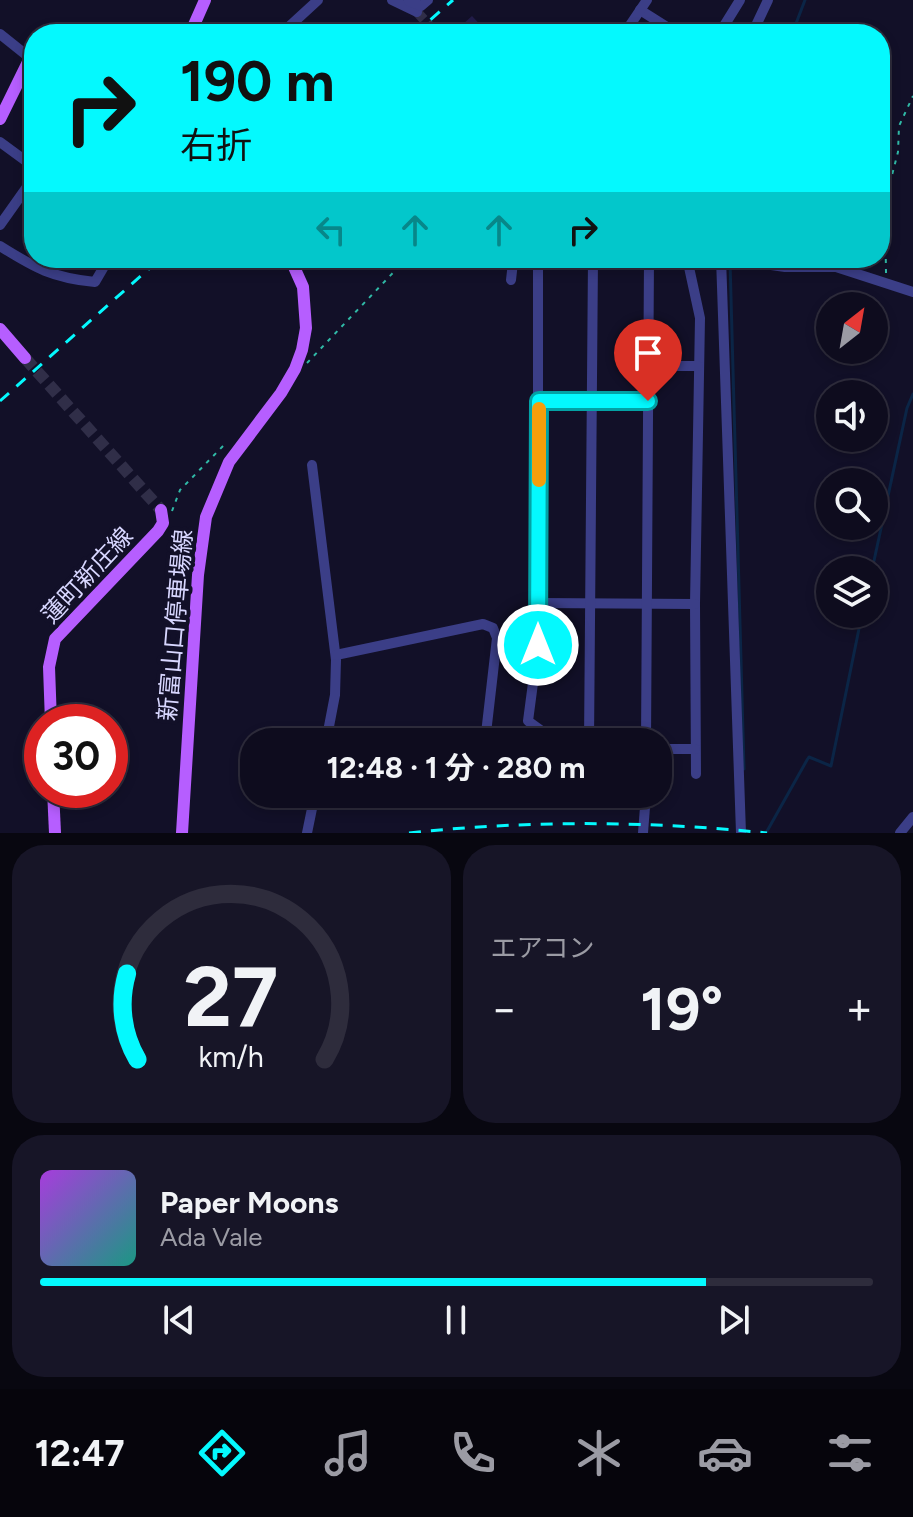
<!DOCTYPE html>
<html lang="ja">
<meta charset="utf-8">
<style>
:root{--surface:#0e0c1e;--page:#171527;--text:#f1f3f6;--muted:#9b9ba4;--line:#2e2c3c;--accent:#04f9fe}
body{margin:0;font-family:Figtree,"Noto Sans JP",sans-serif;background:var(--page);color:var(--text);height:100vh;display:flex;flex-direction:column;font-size:30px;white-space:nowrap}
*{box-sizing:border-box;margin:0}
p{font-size:26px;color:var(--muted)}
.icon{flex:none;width:44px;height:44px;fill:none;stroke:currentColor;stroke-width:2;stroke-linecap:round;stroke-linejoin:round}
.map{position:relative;height:833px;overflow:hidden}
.sheet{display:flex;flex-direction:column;gap:12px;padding:12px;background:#080710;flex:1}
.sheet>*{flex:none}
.banner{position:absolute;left:24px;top:24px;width:866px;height:244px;border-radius:32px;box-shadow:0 4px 12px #0003,0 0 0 2px var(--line);background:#04f9fe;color:#111;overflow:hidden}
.needle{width:52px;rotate:31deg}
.buttons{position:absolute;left:816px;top:292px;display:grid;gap:16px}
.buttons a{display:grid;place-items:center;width:72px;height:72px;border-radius:50%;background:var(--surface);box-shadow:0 4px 12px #0003,0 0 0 2px var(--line);font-size:40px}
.speed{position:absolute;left:24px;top:704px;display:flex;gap:16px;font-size:40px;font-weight:700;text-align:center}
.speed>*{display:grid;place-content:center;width:104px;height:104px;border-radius:50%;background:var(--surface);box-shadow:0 4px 12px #0003,0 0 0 2px var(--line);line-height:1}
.speed .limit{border:12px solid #d22;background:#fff;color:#111}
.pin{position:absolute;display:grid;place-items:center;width:68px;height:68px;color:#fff;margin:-82px -34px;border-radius:50% 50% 50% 0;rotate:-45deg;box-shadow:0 0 8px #0007}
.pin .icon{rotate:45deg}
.me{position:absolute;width:88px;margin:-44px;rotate:0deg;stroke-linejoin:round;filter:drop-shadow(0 0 6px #0008)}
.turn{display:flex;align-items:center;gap:28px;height:168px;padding:0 24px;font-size:36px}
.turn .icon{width:104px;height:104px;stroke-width:2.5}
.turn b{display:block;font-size:56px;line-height:68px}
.lanes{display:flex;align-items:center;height:76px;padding:0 24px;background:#0003;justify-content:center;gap:40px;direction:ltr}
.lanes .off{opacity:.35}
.big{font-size:60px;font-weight:700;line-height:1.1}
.sheet .tile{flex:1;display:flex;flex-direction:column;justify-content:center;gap:12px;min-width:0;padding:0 28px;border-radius:32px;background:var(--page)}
.sheet .dial{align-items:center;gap:0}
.dial svg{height:208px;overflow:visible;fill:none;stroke:var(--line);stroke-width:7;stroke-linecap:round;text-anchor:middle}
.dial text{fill:var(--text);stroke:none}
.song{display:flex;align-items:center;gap:24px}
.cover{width:96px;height:96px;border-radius:12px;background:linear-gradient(135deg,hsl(280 70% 55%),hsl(170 70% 35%))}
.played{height:8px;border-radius:4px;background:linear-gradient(90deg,var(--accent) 80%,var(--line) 80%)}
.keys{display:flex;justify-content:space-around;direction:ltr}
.heat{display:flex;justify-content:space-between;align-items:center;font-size:44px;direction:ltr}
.sheet .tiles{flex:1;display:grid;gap:12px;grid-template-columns:1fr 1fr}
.tile:last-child{grid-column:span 2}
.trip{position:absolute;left:240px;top:728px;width:432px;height:80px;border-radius:32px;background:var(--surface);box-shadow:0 4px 12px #0003,0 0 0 2px var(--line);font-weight:700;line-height:80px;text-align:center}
.menu{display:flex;height:128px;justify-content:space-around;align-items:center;background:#06050c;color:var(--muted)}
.menu .icon{width:56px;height:56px}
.menu .on{color:var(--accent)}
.menu b{font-size:36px;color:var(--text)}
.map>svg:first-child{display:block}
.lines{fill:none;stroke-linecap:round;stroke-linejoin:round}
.stream{stroke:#0b2546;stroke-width:3}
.building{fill:#221c49}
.minor-tunnel{stroke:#302e48;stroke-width:10;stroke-dasharray:10 5;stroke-linecap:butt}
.major-tunnel{stroke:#302e48;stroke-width:12;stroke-dasharray:12 6;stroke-linecap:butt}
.path{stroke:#30baa7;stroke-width:2;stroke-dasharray:4 6;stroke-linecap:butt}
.minor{stroke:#3b3e87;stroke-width:10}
.major{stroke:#b65eff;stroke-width:12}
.rail{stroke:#04f9fe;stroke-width:3;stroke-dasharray:12 10;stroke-linecap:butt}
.route-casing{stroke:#03a2a5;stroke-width:20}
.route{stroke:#04f9fe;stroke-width:14}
.slow{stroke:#f59e0b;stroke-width:14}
.labels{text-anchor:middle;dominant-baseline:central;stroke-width:8;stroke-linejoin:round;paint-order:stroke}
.street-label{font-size:24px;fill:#d8d7ff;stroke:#121028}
</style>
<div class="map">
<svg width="913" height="833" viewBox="0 0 913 833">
<rect width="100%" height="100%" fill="#121028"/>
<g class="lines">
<!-- stream -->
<g class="stream">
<polyline points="792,34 805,0"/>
<polyline points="730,261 744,769"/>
<polyline points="872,570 907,408 913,394"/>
<polyline points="766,833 807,760 809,757 831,766 862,614"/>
</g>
</g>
<!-- building -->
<polygon class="building" points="472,16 489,34 452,34"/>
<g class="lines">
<!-- minor-tunnel -->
<polyline class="minor-tunnel" points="417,12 437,34"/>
<!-- major-tunnel -->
<polyline class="major-tunnel" points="25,358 161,510"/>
<!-- path -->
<g class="path">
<polyline points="886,273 885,202 898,152 899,126 913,96"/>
<polyline points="307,363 407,258"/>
<polyline points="172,511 180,490 224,445 228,445"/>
</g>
<!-- minor -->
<g class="minor">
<polyline points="392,0 417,12"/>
<polyline points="409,1 421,6 428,0"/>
<polyline points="640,10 678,34"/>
<polyline points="0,34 30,58"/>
<polyline points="281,34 318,0"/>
<polyline points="624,34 647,0"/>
<polyline points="719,34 740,0"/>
<polyline points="752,34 768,0"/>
<polyline points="0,142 34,167"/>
<polyline points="0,225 34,177"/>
<path d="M0 246C35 268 53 278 95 282L109 258"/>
<polyline points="538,258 538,645 528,721 557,742"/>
<polyline points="561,258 593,260"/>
<polyline points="687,258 700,318 695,604 696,774"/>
<polyline points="721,258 741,833"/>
<polyline points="721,258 785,267 836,267 913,292"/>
<polyline points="500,262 538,261 547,258"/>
<polyline points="511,280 513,262"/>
<polyline points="648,366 698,366"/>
<polyline points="539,401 648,401"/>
<polyline points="312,465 336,660 335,695 326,742"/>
<polyline points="538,603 695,604"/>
<polyline points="336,655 483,624 493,628 497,638 485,742"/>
<polyline points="589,742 593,258"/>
<polyline points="646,742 649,258"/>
<polyline points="658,749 695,749"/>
<polyline points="307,833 315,794"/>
<polyline points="643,833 646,794"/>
<polyline points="900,833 913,817"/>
</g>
<!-- major -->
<g class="major">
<polyline points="190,34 205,0"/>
<polyline points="0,119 30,58 34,62"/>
<polyline points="0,329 25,358"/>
<polyline points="51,722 49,667 55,639 158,531 163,523 161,510"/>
<polyline points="53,790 55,833"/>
<polyline points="182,833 198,575 206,517 229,462 281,393 295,369 302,350 306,328 303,287 290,258"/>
</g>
<!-- rail -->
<g class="rail">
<polyline points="414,34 453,0"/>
<polyline points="0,401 161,258"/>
<path d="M409 833C528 820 649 821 767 833"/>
</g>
</g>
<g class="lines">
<defs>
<polyline id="route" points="538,645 539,401 648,401"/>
</defs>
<!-- route casing -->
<use href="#route" class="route-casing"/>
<!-- route -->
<use href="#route" class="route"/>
<!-- slow -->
<polyline class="slow" points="539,480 539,409"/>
</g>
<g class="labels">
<!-- street labels -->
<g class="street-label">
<text transform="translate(87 575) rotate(-47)">蓮町新庄線</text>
<text transform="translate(175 625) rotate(-85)">新富山口停車場線</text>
</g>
</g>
</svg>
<div class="buttons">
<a><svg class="needle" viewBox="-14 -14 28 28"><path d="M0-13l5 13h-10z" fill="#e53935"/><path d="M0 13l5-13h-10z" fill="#9b9ba4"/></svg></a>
<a><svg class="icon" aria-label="sound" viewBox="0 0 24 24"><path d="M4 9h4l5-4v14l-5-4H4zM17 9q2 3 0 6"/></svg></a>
<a><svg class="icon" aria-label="search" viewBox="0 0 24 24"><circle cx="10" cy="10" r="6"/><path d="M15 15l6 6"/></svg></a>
<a><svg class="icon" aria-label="layers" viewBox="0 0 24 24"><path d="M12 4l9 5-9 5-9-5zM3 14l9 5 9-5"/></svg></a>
</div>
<div class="speed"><div class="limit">30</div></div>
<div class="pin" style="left:648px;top:401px;background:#d93025"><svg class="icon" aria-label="arrive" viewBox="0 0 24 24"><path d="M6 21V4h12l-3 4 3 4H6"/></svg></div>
<svg class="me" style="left:538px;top:645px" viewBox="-20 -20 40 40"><circle r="17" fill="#04f9fe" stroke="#fff" stroke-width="3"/><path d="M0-11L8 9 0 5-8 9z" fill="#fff"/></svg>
<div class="trip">12:48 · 1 分 · 280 m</div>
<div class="banner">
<div class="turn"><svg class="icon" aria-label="right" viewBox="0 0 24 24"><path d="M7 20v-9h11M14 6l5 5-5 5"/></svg><div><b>190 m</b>右折</div></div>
<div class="lanes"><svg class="icon off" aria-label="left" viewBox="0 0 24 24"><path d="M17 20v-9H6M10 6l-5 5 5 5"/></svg><svg class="icon off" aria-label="ahead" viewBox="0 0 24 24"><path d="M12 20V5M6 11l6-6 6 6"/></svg><svg class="icon off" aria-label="ahead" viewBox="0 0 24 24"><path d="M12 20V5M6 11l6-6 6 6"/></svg><svg class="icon" aria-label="right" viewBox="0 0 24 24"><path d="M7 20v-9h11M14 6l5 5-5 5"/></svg></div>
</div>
</div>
<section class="sheet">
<div class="tiles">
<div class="tile dial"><svg viewBox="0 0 100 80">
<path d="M14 69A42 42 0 1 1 86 69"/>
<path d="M14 69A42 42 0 0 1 10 36" stroke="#04f9fe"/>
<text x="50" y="56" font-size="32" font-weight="700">27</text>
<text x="50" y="72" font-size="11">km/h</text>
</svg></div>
<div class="tile"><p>エアコン</p>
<div class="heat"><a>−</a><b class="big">19°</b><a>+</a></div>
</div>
<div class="tile">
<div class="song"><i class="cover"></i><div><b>Paper Moons</b><p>Ada Vale</p></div></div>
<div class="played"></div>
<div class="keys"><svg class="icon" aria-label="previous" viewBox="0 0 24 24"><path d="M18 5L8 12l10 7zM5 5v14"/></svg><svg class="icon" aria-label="pause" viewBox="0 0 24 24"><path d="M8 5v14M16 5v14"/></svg><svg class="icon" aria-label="next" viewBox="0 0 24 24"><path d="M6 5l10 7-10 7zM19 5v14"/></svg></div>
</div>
</div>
</section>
<nav class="menu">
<b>12:47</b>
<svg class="icon on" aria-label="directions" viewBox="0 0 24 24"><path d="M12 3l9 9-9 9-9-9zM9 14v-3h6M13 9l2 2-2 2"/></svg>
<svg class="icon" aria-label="music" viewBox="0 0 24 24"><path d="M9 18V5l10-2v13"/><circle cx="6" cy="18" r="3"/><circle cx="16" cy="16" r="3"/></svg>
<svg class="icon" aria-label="phone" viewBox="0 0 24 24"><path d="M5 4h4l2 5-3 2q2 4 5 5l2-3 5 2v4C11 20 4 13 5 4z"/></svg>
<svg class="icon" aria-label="climate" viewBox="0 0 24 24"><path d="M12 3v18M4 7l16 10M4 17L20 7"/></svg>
<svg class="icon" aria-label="car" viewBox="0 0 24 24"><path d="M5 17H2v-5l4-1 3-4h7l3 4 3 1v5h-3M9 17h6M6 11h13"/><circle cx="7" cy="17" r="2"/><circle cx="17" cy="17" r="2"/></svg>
<svg class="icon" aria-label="filters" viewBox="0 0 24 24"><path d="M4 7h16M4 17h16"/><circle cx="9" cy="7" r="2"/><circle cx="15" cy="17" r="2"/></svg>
</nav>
